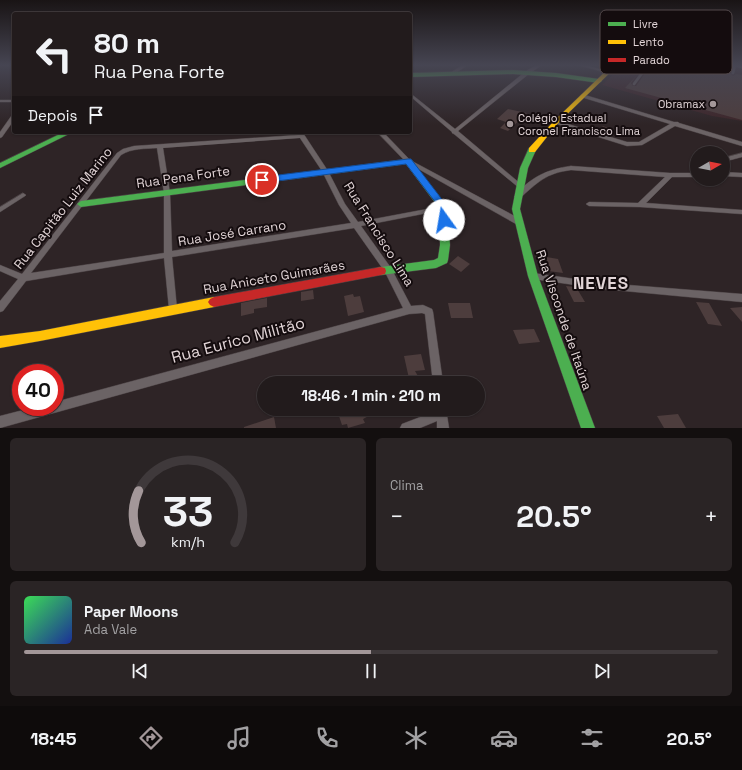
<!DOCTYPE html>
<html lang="pt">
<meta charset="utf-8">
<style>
:root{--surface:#221b1c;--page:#2a2425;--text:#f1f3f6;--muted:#a2a1a3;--line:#3f393b;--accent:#a39799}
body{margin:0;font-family:"Space Grotesk",sans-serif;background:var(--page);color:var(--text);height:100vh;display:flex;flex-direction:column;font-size:15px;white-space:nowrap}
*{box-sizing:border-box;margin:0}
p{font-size:13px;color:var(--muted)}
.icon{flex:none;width:22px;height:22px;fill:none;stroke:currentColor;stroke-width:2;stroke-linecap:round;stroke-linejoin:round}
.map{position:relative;height:428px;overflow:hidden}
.panel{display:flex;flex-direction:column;gap:10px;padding:10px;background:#130f0f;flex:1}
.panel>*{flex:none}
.hud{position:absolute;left:12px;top:12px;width:400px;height:122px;border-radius:4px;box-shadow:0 1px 3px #0004,0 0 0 1px var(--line);background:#221b1c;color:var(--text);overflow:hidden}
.needle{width:26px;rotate:81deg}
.controls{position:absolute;left:690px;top:146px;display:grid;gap:8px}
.controls a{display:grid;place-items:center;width:40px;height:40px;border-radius:50%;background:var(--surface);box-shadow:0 1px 3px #0004,0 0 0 1px var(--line);font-size:20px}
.speed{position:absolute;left:12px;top:364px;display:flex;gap:8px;font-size:20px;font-weight:700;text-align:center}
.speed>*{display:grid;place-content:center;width:52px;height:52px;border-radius:50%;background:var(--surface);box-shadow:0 1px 3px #0004,0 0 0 1px var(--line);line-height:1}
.speed .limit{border:6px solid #d22;background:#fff;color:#111}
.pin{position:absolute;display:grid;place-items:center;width:34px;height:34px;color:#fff;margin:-17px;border:2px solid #fff;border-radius:50%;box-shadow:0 1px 4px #0007}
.me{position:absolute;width:44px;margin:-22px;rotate:347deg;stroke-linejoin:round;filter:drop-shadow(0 0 3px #0008)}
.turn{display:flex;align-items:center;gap:14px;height:84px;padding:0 16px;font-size:18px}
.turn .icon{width:52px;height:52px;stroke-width:2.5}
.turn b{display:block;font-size:28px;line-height:34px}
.then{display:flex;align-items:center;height:38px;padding:0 16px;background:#0003;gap:8px;font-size:15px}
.big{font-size:30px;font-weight:700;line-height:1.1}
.panel .tile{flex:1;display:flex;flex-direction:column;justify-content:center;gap:6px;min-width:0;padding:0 14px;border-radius:6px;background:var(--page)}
.panel .dial{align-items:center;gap:0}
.dial svg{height:104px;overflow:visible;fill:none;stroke:var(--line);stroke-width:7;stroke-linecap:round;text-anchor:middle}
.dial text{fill:var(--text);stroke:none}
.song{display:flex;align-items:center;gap:12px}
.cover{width:48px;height:48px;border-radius:6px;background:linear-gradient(135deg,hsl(130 70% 55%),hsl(230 70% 35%))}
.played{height:4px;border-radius:2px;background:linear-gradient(90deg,var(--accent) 50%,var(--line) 50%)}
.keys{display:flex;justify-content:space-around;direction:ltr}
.heat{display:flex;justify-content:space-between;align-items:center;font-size:22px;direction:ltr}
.panel .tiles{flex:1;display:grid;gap:10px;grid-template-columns:1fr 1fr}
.tile:last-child{grid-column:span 2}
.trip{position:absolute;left:257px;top:376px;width:228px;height:40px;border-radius:20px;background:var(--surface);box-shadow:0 1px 3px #0004,0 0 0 1px var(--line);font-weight:700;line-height:40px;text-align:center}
.dock{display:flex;height:64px;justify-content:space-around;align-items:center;background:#0e0b0b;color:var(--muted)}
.dock .icon{width:28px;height:28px}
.dock .on{color:var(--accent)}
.dock b{font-size:18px;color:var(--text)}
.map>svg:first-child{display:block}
.built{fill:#3d262a}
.building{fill:#4d3d3d}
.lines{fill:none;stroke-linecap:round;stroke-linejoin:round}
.lane-casing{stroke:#4b4244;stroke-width:3}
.street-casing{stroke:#4b4244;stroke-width:1}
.fast-casing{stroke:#4b4244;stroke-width:1}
.slow-casing{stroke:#4b4244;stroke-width:1}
.jam-casing{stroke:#4b4244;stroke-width:1}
.lane{stroke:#6b6365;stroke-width:2.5}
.street{fill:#6b6365;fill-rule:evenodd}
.fast{fill:#4caf50;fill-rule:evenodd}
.slow{fill:#ffc107;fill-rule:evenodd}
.jam{fill:#c62828;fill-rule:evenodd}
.route{fill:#1a73e8;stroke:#114b97}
.poi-dot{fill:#a39799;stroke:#140c0e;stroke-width:1.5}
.labels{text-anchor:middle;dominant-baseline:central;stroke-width:4;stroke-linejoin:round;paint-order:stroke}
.far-poi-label{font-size:11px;fill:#e2d5d7;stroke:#140c0e;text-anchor:end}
.street-label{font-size:13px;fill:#e2d5d7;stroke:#140c0e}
.near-street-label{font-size:16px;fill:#e2d5d7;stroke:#140c0e}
.district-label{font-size:17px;font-weight:bold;letter-spacing:1px;fill:#e2d5d7;stroke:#140c0e}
.key{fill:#140c0e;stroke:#52484a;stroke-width:1}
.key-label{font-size:11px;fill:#e2d5d7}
</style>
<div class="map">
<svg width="742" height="428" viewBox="0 0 742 428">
<rect width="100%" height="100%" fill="#2e2426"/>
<!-- built -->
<polygon class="built" points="623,65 742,65 742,121 712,116 602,85"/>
<!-- building -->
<g class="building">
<polygon points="651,65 697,65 730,73 733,76 736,74 742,75 742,120 625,88 637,75 631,83 633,86 636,86"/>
<polygon points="508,109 527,113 508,131 500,128 506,122 497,119"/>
<polygon points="603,126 613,130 612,136 599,132"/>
<polygon points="535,255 558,259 563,273 541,270"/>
<polygon points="458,256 470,264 461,272 449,264"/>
<polygon points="566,286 576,287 585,302 574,302"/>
<polygon points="313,290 314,299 301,301 301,292"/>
<polygon points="353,294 354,297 360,296 364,312 348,316 344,296"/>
<polygon points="267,298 267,307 254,309 254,313 241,316 241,303"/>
<polygon points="696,302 709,303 722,326 708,324"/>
<polygon points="448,303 470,303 473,318 451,318"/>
<polygon points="742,307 742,322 730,308"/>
<polygon points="534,329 540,342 519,344 513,330"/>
<polygon points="421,354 425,370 415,371 422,383 410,383 404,356"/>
<polygon points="349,409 382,409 363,419 365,423 348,428 347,424 342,425 338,413"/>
<polygon points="678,414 686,428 664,428 657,416"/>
<polygon points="274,417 276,428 244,428 244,427"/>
</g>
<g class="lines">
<defs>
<g id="lane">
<polyline points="735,65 742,67"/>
<polyline points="733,73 735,65"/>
<polyline points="634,84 648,65"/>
</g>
<g id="street">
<polygon points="463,65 468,65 454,74 450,73"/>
<polygon points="537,65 542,65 530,73 458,131 522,185 523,186 522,187 518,187 454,134 452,133 452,132 410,96 410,93 455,129 526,71"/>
<polygon points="578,65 585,65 610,72 608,73"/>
<polygon points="581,95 585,95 674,122 678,122 679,123 742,142 742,146 675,126 642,145 627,146 554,123 554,121 558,121 627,142 639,142 670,124 581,97"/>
<rect x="0" y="100" width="14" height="2"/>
<polygon points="14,114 14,120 2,137 0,138 0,132 12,115"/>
<path d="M296 132H302L305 136 328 171 345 204 358 222 443 206 446 208 443 210 361 226 391 268 411 306 423 305 432 309 433 312 443 383H433L425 314 422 313 409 314 0 428V416L35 407H55V402L403 308 385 272 354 228 172 257 177 309 176 312 173 313 170 312 169 309 164 258 26 281 3 311 0 312V301L18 279 0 271V265L22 274 117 153 123 149 134 146 298 135ZM300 138 322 171 339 205 351 223 172 251 170 193 163 148ZM157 148 164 193V253L31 273 121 155C132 148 145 149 157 148Z"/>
<polygon points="377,132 383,132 410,160 522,220 523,222 522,224 516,224 406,162"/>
<polygon points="742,153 742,157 723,162 723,158"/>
<path d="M571 166 670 173H697V177H672L646 203 742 210V214L640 207 589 206 586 204 589 202 638 203 665 177 571 170C546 173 538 182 519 199H517L514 197C529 178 547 169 571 166Z"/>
<polygon points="723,172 742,173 742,177 723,176"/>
<polygon points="23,193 26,195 25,196 0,212 0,207"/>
<polygon points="533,273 603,283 742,294 742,302 603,289 533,279 530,278 529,276 530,274"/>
<polygon points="436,409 446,409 449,428 437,428 437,421 420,428 400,428 402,424 436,411"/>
</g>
<g id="fast">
<polygon points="513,70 556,73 599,79 602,81 599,83 556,77 513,74 410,77 410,73"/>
<polygon points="64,132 73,132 0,168 0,163"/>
<polygon points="529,148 535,148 536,150 528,168 520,209 538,276 595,428 581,428 528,276 512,209 520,168"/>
<polygon points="408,159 411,159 447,208 450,245 448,260 447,263 436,268 381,275 377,274 376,271 377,268 381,267 434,260 438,258 440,245 439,208 406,164 81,207 77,204 81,201"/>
</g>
<g id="slow">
<polygon points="612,65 618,65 558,123 535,152 529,152 529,148 554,121"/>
<polygon points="214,297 218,299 220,302 218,305 214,307 40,341 0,348 0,336 40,331"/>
</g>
<polygon id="jam" points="381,267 385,268 386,271 385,274 381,275 214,307 210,305 208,302 210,299 214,297"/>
</defs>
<!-- lane casing -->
<use href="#lane" class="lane-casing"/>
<!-- street casing -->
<use href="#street" class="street-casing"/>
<!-- fast casing -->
<use href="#fast" class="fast-casing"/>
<!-- slow casing -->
<use href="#slow" class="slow-casing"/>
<!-- jam casing -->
<use href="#jam" class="jam-casing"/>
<!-- lane -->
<use href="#lane" class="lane"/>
<!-- street -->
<use href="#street" class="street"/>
<!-- fast -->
<use href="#fast" class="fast"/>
<!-- slow -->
<use href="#slow" class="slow"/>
<!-- jam -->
<use href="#jam" class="jam"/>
</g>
<!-- sky -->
<linearGradient id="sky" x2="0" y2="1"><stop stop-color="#191415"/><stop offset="0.52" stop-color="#464552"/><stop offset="1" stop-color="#464552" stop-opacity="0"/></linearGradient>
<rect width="742" height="125" fill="url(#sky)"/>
<!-- route -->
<path class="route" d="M408 159H411L444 202C448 208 450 216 447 223H440L439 208 436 203 406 164 262 183 258 180 262 177Z"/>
<!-- markers -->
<g class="poi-dot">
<circle cx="713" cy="104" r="4"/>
<circle cx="510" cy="124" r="4"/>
</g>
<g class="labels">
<!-- far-poi labels -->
<g class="far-poi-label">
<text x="705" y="104">Obramax</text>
<text x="518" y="118" text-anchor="start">Colégio Estadual<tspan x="518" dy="13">Coronel Francisco Lima</tspan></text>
</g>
<!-- street labels -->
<g class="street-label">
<text transform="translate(183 177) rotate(-8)">Rua Pena Forte</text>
<text transform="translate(63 208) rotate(-52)">Rua Capitão Luiz Marino</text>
<text transform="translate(232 233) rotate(-9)">Rua José Carrano</text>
<text transform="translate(379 234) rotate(58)">Rua Francisco Lima</text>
<text transform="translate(274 277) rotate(-10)">Rua Aniceto Guimarães</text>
<text transform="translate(564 320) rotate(71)">Rua Visconde de Itaúna</text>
</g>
<!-- near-street labels -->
<g class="near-street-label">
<text transform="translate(238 340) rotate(-15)">Rua Eurico Militão</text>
</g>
<!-- district labels -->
<g class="district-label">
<text x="601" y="283">NEVES</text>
</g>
</g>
<!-- legend -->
<rect x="600" y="10" width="132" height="64" rx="6" class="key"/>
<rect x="608" y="22" width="18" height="4" fill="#4caf50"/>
<rect x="608" y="40" width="18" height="4" fill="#ffc107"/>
<rect x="608" y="58" width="18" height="4" fill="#c62828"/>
<g class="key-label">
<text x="633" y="28">Livre</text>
<text x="633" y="46">Lento</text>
<text x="633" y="64">Parado</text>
</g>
</svg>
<div class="controls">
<a><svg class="needle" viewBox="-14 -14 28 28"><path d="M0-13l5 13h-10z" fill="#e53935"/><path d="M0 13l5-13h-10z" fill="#a2a1a3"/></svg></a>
</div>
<div class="speed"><div class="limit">40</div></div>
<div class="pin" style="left:262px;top:180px;background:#d93025"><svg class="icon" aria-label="arrive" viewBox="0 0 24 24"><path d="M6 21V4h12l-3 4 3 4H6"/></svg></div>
<svg class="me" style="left:444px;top:220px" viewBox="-20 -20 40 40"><circle r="19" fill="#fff"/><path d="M0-13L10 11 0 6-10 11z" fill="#1a73e8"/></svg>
<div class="trip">18:46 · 1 min · 210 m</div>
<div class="hud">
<div class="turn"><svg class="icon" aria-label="left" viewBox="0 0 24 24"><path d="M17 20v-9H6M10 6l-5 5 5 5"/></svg><div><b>80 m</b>Rua Pena Forte</div></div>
<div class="then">Depois<svg class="icon" aria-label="arrive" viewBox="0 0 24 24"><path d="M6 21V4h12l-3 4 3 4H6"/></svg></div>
</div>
</div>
<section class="panel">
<div class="tiles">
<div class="tile dial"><svg viewBox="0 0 100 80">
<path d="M14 69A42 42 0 1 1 86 69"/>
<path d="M14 69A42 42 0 0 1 12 29" stroke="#a39799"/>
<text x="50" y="56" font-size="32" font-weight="700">33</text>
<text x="50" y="72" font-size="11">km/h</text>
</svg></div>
<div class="tile"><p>Clima</p>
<div class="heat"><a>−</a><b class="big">20.5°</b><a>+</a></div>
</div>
<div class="tile">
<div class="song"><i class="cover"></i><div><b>Paper Moons</b><p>Ada Vale</p></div></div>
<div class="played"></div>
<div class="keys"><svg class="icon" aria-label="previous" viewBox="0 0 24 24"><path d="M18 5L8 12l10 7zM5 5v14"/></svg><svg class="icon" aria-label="pause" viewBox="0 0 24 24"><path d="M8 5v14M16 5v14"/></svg><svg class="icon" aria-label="next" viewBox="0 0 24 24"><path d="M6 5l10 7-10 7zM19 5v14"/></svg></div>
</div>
</div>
</section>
<nav class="dock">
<b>18:45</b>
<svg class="icon on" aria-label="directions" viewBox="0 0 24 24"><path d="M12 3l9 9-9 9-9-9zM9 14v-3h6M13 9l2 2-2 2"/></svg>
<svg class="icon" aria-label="music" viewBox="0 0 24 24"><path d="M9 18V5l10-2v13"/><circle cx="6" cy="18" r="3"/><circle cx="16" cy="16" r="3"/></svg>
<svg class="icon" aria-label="phone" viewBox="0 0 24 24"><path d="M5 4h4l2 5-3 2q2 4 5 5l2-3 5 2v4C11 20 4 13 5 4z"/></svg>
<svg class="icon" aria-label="climate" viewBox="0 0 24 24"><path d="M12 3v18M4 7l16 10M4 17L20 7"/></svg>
<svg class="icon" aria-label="car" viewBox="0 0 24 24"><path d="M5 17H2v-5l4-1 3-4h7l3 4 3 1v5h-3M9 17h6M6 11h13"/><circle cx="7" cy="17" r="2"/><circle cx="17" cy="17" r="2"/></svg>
<svg class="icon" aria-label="filters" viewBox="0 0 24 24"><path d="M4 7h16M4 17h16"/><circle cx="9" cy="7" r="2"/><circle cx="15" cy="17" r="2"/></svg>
<b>20.5°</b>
</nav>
